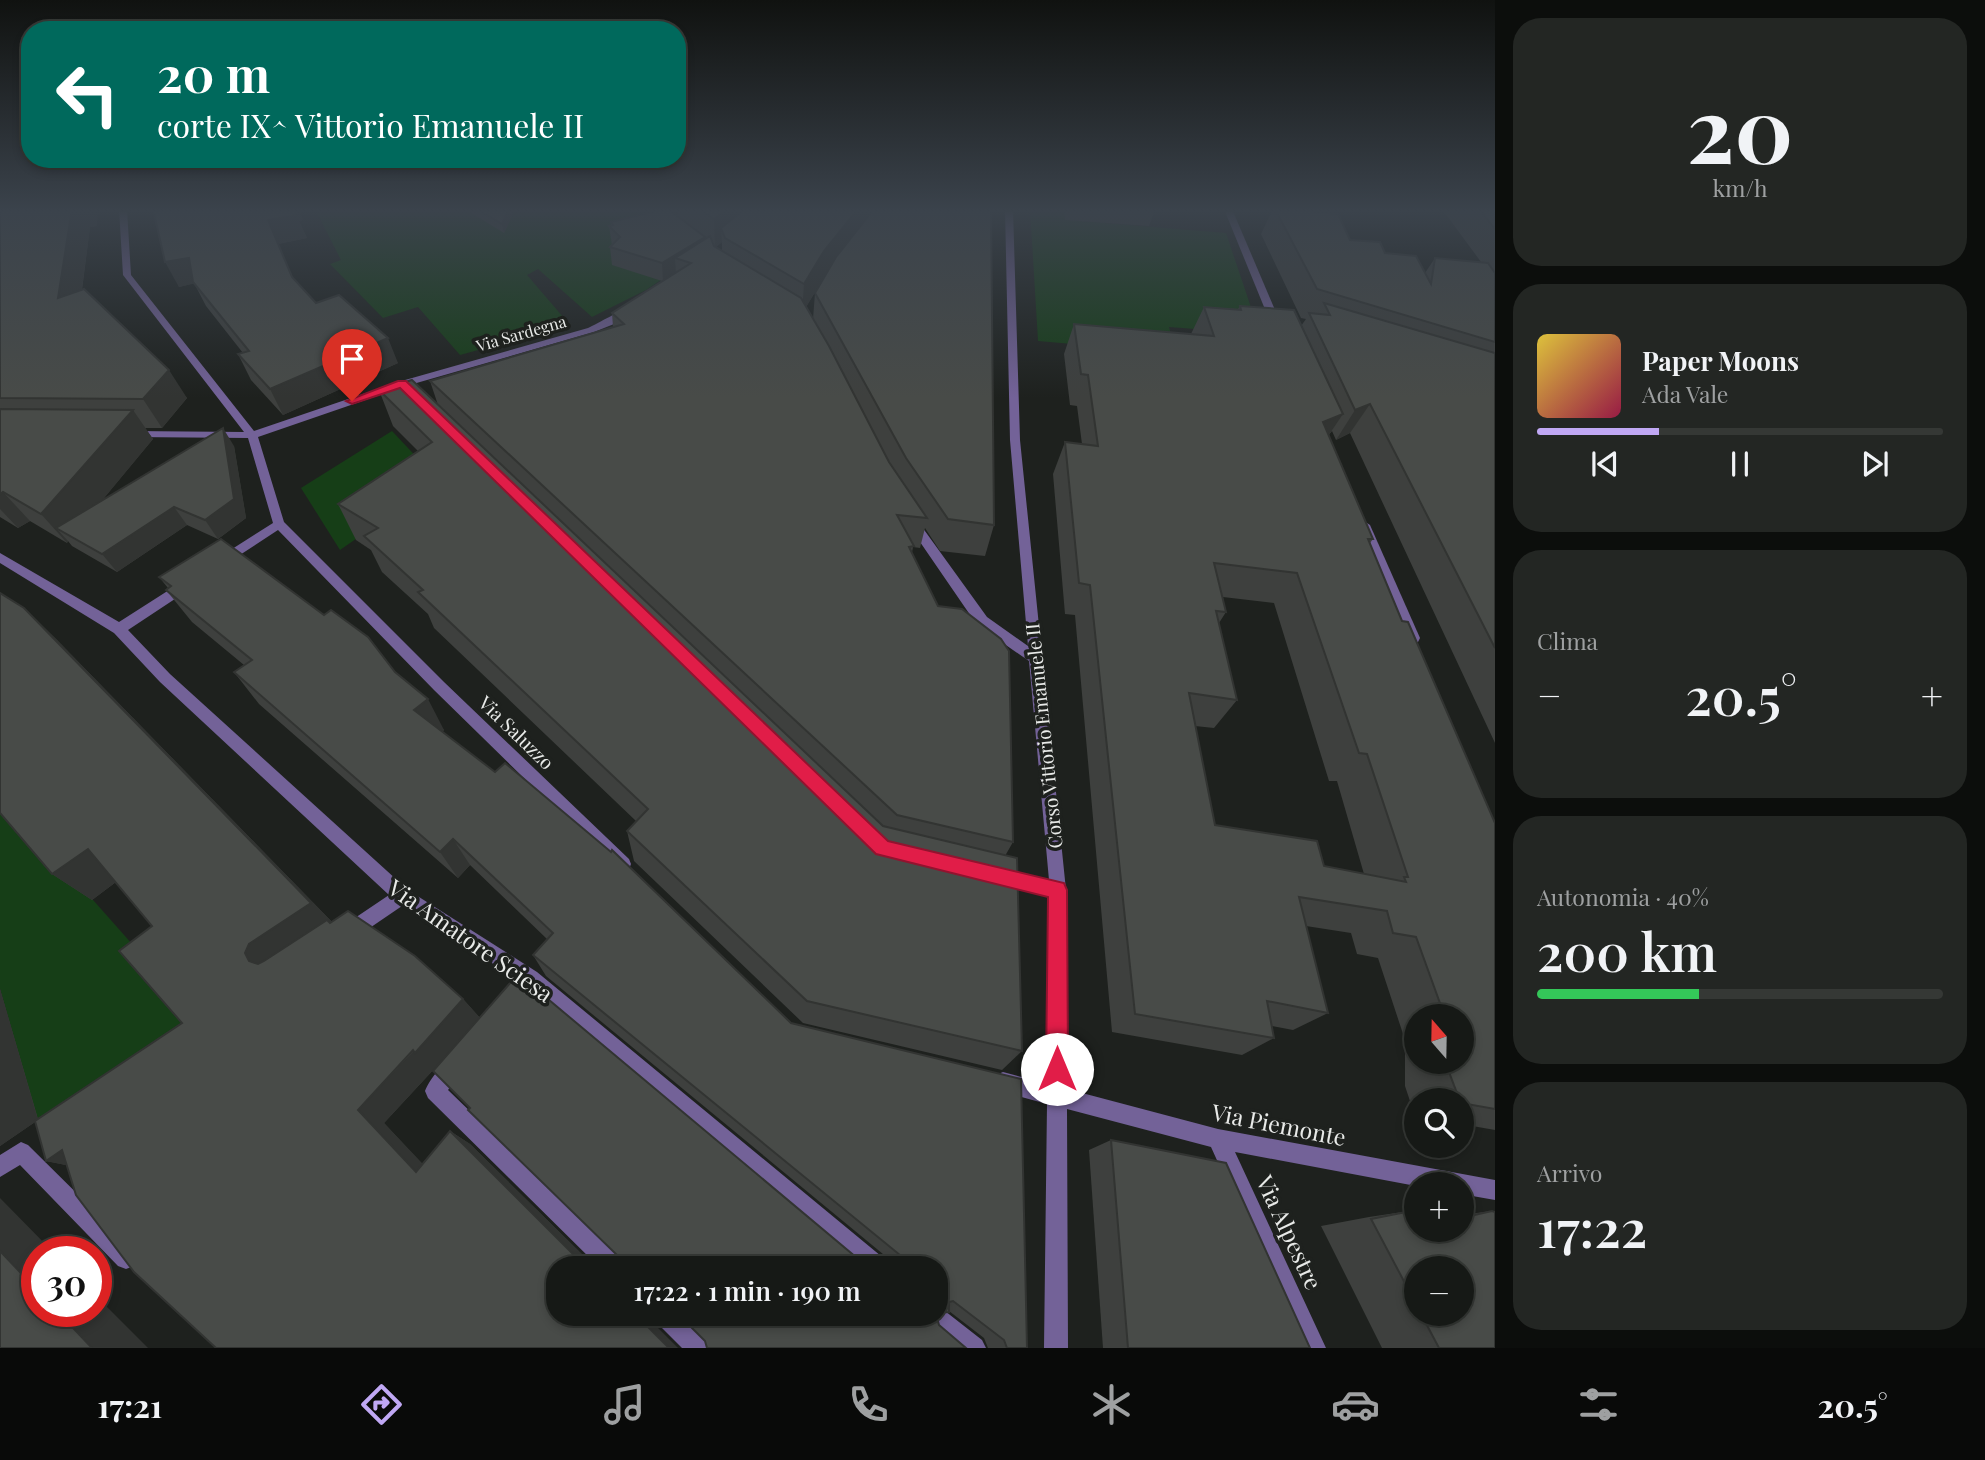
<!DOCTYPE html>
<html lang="it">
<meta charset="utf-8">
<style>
:root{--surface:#161916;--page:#232623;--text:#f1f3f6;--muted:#9ea0a1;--line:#353835;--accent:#c0a8f4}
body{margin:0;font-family:"Playfair Display",serif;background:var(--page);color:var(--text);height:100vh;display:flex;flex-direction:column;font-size:26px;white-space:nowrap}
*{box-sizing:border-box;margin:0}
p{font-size:23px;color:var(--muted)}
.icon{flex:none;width:38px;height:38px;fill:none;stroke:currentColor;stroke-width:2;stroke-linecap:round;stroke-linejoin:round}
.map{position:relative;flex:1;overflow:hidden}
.details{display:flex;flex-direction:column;gap:18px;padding:18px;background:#0c0e0c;width:490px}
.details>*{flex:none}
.top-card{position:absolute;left:21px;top:21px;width:665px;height:147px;border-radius:28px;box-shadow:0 4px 10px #0003,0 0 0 2px var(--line);background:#00695c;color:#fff;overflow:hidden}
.needle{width:46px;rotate:340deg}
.fabs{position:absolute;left:1404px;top:1004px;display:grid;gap:14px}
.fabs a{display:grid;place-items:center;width:70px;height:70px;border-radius:50%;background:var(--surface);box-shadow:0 4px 10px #0003,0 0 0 2px var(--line);font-size:35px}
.speed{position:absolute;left:21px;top:1236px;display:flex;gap:14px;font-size:35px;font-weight:700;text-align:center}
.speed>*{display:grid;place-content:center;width:91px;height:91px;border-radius:50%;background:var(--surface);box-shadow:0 4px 10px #0003,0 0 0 2px var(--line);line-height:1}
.speed .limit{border:10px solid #d22;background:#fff;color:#111}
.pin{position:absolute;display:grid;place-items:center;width:60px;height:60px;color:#fff;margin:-72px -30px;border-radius:50% 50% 50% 0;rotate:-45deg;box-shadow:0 0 7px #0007}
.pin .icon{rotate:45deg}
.me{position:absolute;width:77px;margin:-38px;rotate:0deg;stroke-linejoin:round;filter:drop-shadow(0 0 5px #0008)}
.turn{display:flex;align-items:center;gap:24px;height:147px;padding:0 21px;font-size:32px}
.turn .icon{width:91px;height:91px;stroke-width:2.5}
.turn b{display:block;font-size:49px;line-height:60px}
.big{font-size:52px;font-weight:600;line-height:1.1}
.details .card{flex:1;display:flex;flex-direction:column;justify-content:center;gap:10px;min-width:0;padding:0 24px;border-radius:28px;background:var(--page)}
.details .dial{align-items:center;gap:0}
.dial b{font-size:91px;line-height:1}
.song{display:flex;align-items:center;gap:21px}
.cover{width:84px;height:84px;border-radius:10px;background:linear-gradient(135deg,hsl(50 70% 55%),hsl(340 70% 35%))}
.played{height:7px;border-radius:4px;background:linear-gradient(90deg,var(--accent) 30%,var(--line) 30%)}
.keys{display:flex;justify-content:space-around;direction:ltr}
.heat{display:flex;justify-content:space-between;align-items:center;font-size:38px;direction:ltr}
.charge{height:10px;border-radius:5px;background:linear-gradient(90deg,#34c759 40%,var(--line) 0)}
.trip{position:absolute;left:546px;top:1256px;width:402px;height:70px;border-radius:28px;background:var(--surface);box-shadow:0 4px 10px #0003,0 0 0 2px var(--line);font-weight:600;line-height:70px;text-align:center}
.dock{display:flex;height:112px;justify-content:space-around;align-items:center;background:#090a09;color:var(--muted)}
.dock .icon{width:49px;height:49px}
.dock .current{color:var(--accent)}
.dock b{font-size:32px;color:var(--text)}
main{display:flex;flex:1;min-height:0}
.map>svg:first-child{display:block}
.green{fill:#163e17}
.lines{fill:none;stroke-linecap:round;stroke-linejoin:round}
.minor{fill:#736298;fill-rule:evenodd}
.wall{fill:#3e403e;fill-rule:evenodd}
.shaded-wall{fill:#323432}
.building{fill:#484b48;stroke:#323432;stroke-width:2;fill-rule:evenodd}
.route{fill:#e11d48;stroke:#92132f;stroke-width:2}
.labels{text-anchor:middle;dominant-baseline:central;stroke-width:7;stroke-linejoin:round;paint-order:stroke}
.far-street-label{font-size:16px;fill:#e8eae8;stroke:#1e211e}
.street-label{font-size:19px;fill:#e8eae8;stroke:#1e211e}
.near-street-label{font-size:23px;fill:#e8eae8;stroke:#1e211e}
</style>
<main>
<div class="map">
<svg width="1495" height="1348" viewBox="0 0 1495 1348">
<rect width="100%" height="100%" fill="#1e211e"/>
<!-- green -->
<g class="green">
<polygon points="315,209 657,209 698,255 646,290 592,317 538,269 527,275 570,325 460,355 418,307 383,318 330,264 341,260"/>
<polygon points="1030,209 1064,209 1067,220 1226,233 1260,334 1169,327 1176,353 1038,341"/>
<polygon points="392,431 439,481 340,550 301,488"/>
<polygon points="0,795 195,1015 38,1120 0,989"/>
</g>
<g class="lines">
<!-- minor -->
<g class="minor">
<path d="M119 209H127L131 275 254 431 398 382 588 328C599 323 621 309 631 309V313L614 324 594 332 406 386 258 437 284 522 444 682 629 859 631 864 629 869 623 872 617 869 434 690 278 530 226 564H218L216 561 218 558 273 523 248 438 130 437 125 434 130 431 244 432 123 275Z"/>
<polygon points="1005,209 1013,209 1020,440 1066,890 1067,1089 1218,1129 1495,1180 1495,1200 1461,1194 1461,1185 1416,1186 1235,1152 1326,1348 1302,1348 1211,1147 1067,1109 1068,1348 1044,1348 1047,1104 1003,1092 996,1089 993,1082 996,1075 1003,1072 1047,1084 1049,896 1001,884 995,882 993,876 995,870 1001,868 1049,880 1029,661 977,625 907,523 909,520 917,520 987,617 1028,646 1010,440"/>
<polygon points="1224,209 1232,209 1281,324 1279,326 1271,324"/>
<polygon points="1364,521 1370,525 1420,638 1418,642 1413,643 1406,638 1358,525"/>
<polygon points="0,553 119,622 180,583 190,583 191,586 190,589 128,630 170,674 408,890 537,972 887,1261 890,1269 862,1269 525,984 402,906 355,938 349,941 343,938 340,932 343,926 389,895 160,682 114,633 0,563"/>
<path d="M455 1057 462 1060 465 1067 448 1090 625 1261 628 1269H601L428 1098 425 1091C430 1079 443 1062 455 1057Z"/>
<polygon points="21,1142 28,1145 134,1250 137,1258 134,1266 126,1269 118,1266 20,1165 0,1177 0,1155"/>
<polygon points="936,1304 982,1340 986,1348 956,1348 926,1322 923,1314 936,1314"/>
<polygon points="653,1314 680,1314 706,1340 710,1348 682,1348 656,1322"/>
</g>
</g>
<!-- wall -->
<g class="wall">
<polygon points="0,209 97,226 90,227 82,290 187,398 162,428 145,428 153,439 103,499 234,446 246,518 218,539 187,525 117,572 72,546 68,541 67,543 30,521 18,528 0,517"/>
<polygon points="153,209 299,209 303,220 299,221 307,238 278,244 293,278 316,303 398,363 283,415 251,380 238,354 243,353 206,306 194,283 179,287"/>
<polygon points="465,209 515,209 504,233"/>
<path d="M648 209 678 216 677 209H991L994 525 985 556 940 551 925 528 920 548 913 547 912 553 1013 842 1005 856 1022 1051 1002 1070 803 1023 634 861 627 831 636 821 434 628 428 614 382 572 371 550 356 540 338 504 418 451 393 426 379 390 438 405 430 381 613 327 612 313 662 281 612 265 610 247 612 245 609 226H611V222L648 213ZM722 242V251L716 247ZM823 279 815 293 813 319 806 307Z"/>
<polygon points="1064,209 1155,209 1149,226 1065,220"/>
<path d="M1273 209H1292L1350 240 1385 253 1425 273 1435 258 1481 262 1442 209H1495V743L1350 433 1336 440 1332 431 1328 436 1373 539 1370 543 1402 621 1495 823V1130L1461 1124V1101H1416V1116H1415L1405 1086V1040L1378 958 1357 954 1351 933 1306 926 1328 1013 1293 1030 1272 1026 1274 1038 1242 1055 1112 1032 1075 615 1065 614 1053 474 1065 442 1082 444 1077 406 1070 405 1064 354 1074 324 1191 334 1204 307 1238 309 1240 306 1301 326 1306 319 1301 318 1261 234ZM1223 597 1274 603 1329 781H1337L1364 874 1324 866 1215 825 1195 726 1214 728 1237 700 1219 623 1226 612ZM1416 1017H1461V1062H1416Z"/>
<path d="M159 577 395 672 444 730 442 732 1027 1348H988L984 1338 949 1311 558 1269 651 1315 654 1324 66 1165 46 1161 35 1122 0 1146V989L38 1119 182 1023 152 926 116 882 92 900 52 874 24 608 57 640 332 922 463 999 480 1018 869 1268H892L889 1259 546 976 533 955 547 939 470 865 458 878 259 704 234 672 244 665 192 622 166 590 168 588ZM435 1068 470 1108 617 1255 621 1265 618 1269 596 1268 470 1144 450 1131 422 1164 384 1123Z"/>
<polygon points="1111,1140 1310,1348 1103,1348 1089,1150"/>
<path d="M1416 1210V1230H1461V1215L1492 1211 1495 1348H1382L1321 1226 1369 1217ZM1416 1269 1461 1314H1416Z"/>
</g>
<!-- shaded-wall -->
<g class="shaded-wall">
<polygon points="72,209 98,209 97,226 90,227 77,326 58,298"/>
<polygon points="294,209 299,209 303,220 299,221 307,238 278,244 303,302 268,220"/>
<polygon points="509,209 515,209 504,233 502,224"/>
<polygon points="727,209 763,209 721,228 722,242 715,248 714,219"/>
<polygon points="858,209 878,209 822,280 802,314 804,284 824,251"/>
<polygon points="705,237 705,255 691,263 675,258 676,274 663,282 662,263"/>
<polygon points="189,258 201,282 179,287 165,262"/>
<polygon points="388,338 398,363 283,415 270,389"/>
<polygon points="169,370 187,398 162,428 143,399"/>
<polygon points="1370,404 1350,433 1336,440 1355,410"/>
<polygon points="133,410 153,439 72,537 56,528 68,541 67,543 41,514"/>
<polygon points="1343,414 1322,445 1323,422"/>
<polygon points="223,428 234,446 246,518 218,539 205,520"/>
<polygon points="3,492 30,521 18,528 0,509 0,494"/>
<polygon points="174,507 187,525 117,572 102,554"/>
<polygon points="24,608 57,640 337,927 276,975 249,961"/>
<polygon points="428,699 444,730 431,741 414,710"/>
<polygon points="453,839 470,865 458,878 440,852"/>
<polygon points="88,849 125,875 92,900 52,874"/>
<polygon points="0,989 38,1120 0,1146"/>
<polygon points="463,999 481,1019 437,1069 435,1068 384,1123 439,1181 416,1172 358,1110"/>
<polygon points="450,1131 470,1144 597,1269 587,1268"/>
<polygon points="62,1150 95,1171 46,1161"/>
<polygon points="0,1198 52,1251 37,1251 37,1290 0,1251"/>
<polygon points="96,1296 148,1348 92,1348 57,1311 96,1311"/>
<polygon points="643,1314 651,1314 654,1324 678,1348 669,1348 646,1325 642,1315"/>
</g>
<!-- building -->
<g class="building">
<polygon points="0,209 72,209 58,298 84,289 169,370 143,399 0,398"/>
<polygon points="153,209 294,209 297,215 268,220 292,277 316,303 339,295 388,338 270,389 238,354 249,351 193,282 189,258 165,262"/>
<polygon points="477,209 509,209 502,224"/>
<polygon points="648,209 668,209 705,237 662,263 610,247 620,237 609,226 613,225 611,222 652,212"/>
<polygon points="700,209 727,209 714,219"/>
<polygon points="745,209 858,209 824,251 804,284 725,238 721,228"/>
<polygon points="874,209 991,209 994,525 948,519 906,458 815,293 836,257"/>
<polygon points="1275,209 1292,209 1338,214 1350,240 1380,242 1385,253 1416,256 1431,284 1435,258 1488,263 1495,273 1495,342 1317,289"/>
<polygon points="1479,209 1495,209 1495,229"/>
<polygon points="710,236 714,246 801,298 829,346 889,462 927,518 897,515 914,546 909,547 938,606 962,609 1001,639 1009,651 1013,842 897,815 430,381 624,324 612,313 691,263 675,258"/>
<polygon points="1324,303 1495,353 1495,648 1370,404 1355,410 1309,313 1330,315"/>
<path d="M1240 306 1294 310 1343 414 1323 422 1373 539H1368L1402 621 1408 622 1495 823V1109L1461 1103V1101H1460L1449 1072V1062H1461V1017H1445L1416 937 1393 933 1387 911 1299 897 1328 1013 1267 1001 1274 1038 1135 1014 1090 585 1079 583 1065 442 1098 446 1088 375 1081 374 1074 324 1214 336 1204 307 1241 310ZM1214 563 1297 573 1359 753 1367 754 1408 877H1404L1406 882 1324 866 1317 841 1215 825 1189 693 1237 700 1216 611 1226 612Z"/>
<polygon points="412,380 883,826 1017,858 1022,1051 807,1001 627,831 648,809 418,592 423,590 364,536 378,528 338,504 432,442 379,390"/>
<polygon points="0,409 133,410 41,514 3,492 0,494"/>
<polygon points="223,428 234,499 205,520 174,507 102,554 56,528"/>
<polygon points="221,539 324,615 331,610 368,637 395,672 428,699 414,710 495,772 505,763 611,852 612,850 791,1023 1021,1079 1027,1348 1007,1348 1004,1340 953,1301 949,1302 949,1312 936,1313 936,1269 558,1269 558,1314 643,1314 642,1315 646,1325 669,1348 216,1348 134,1272 76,1195 62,1150 46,1161 35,1121 182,1023 119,951 152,926 88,849 52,874 0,813 0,593 24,608 311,903 249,944 245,953 249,961 258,964 264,961 327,920 330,923 348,911 415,956 463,999 415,1053 413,1050 358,1110 416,1172 450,1131 587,1268 618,1269 621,1265 617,1255 468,1110 470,1108 433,1071 518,974 869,1268 902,1269 904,1265 900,1255 533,955 553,933 453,839 440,852 234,672 252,660 166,590 171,586 159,577"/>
<polygon points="1111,1140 1226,1163 1310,1348 1128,1348"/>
<polygon points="1416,1210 1416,1230 1461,1230 1461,1218 1492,1211 1495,1212 1495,1348 1439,1348 1421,1314 1461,1314 1461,1269 1416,1269 1416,1304 1371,1219"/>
<polygon points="0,1251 37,1290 37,1311 57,1311 92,1348 0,1348"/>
<polygon points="678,1314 936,1314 939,1325 966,1348 707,1348 705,1341"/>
</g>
<!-- sky -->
<linearGradient id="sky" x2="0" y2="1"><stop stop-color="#101210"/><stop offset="0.53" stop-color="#3b434c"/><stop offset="1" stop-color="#3b434c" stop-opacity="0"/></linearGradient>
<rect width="1495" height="398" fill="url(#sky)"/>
<!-- route -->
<polygon class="route" points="398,381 406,381 888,841 1064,883 1067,890 1068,1069 1065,1077 1057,1080 1049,1077 1046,1069 1048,897 876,854 400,388 352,404 346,401"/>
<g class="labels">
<!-- far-street labels -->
<g class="far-street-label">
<text transform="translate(521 333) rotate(-16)">Via Sardegna</text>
</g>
<!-- street labels -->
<g class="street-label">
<text transform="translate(517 732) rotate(44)">Via Saluzzo</text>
<text transform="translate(1043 736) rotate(-96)">Corso Vittorio Emanuele II</text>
</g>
<!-- near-street labels -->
<g class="near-street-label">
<text transform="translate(471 940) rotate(35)">Via Amatore Sciesa</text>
<text transform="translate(1279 1124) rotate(11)">Via Piemonte</text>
<text transform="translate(1290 1232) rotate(65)">Via Alpestre</text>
</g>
</g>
</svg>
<div class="fabs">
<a><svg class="needle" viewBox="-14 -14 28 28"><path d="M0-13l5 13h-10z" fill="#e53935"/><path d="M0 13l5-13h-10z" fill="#9ea0a1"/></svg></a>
<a><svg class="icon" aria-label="search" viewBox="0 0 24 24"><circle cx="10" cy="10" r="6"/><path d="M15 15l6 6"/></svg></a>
<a>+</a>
<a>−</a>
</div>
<div class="speed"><div class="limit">30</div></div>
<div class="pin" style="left:352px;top:401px;background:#d93025"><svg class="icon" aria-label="arrive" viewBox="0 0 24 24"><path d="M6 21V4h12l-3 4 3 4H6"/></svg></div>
<svg class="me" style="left:1057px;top:1069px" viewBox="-20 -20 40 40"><circle r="19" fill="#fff"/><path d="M0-13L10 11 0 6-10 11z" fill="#e11d48"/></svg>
<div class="trip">17:22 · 1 min · 190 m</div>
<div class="top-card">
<div class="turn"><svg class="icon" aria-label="left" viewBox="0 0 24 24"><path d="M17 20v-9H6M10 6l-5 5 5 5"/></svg><div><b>20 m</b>corte IX^ Vittorio Emanuele II</div></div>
</div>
</div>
<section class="details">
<div class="card dial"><b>20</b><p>km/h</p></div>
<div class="card">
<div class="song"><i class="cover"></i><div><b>Paper Moons</b><p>Ada Vale</p></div></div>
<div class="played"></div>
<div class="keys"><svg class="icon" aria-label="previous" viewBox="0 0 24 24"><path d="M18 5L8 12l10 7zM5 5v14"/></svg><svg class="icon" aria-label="pause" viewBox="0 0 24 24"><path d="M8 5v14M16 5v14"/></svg><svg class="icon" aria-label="next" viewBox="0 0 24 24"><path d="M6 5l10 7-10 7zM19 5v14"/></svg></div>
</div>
<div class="card"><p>Clima</p>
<div class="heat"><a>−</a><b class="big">20.5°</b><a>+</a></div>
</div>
<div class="card"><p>Autonomia · 40%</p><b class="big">200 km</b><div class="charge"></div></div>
<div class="card"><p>Arrivo</p><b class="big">17:22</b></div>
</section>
</main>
<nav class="dock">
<b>17:21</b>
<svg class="icon current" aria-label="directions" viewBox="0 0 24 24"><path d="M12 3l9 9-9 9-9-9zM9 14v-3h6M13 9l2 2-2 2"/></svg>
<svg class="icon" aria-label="music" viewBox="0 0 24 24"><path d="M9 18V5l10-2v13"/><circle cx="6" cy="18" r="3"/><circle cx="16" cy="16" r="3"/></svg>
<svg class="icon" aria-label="phone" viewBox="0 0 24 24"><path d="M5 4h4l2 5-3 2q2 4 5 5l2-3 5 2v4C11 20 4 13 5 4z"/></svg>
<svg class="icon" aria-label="climate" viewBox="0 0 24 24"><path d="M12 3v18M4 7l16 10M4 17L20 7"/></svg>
<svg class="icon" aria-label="car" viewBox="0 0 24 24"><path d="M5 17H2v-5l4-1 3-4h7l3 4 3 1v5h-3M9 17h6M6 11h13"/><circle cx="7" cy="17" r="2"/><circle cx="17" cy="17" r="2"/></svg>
<svg class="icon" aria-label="filters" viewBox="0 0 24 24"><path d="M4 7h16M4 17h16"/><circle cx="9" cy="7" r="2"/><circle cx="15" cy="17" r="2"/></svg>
<b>20.5°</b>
</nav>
